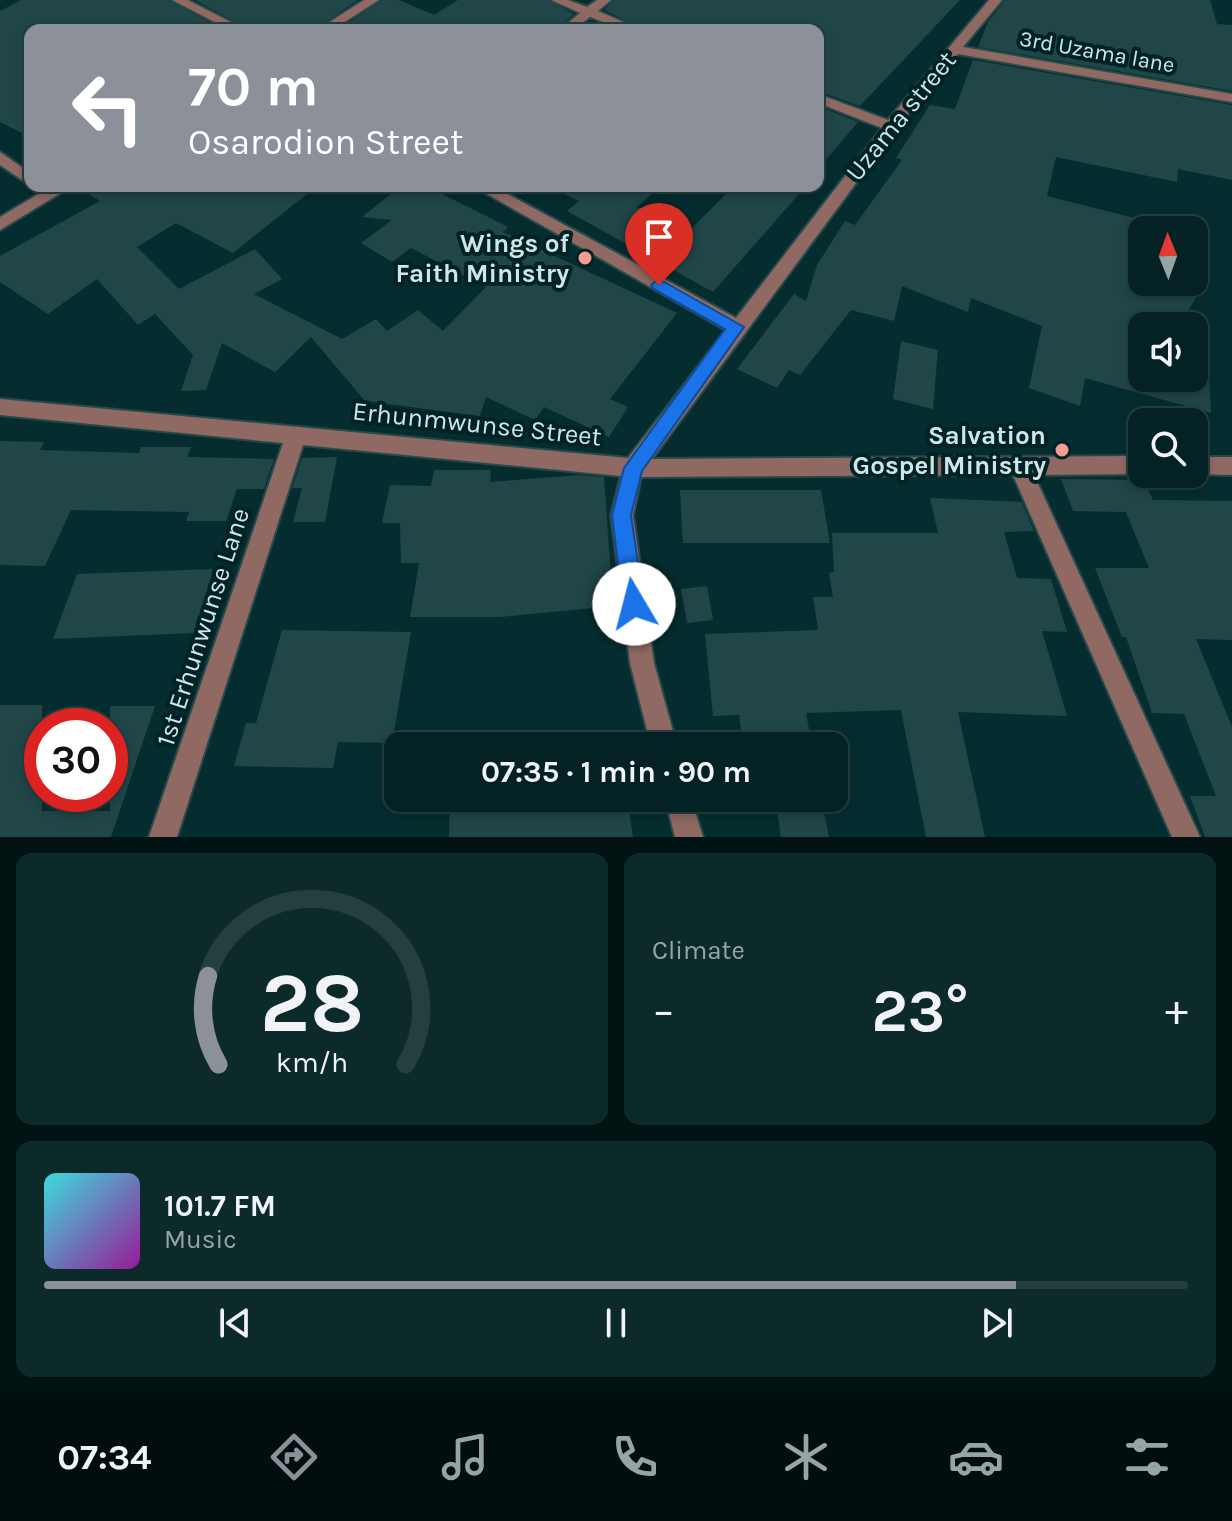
<!DOCTYPE html>
<meta charset="utf-8">
<style>
:root{--surface:#042223;--page:#0d2a2b;--text:#f1f3f6;--muted:#97a4a6;--line:#253f41;--accent:#8c9099}
body{margin:0;font-family:Karla,sans-serif;background:var(--page);color:var(--text);height:100vh;display:flex;flex-direction:column;font-size:30px;white-space:nowrap}
*{box-sizing:border-box;margin:0}
p{font-size:26px;color:var(--muted)}
.icon{flex:none;width:44px;height:44px;fill:none;stroke:currentColor;stroke-width:2;stroke-linecap:round;stroke-linejoin:round}
.map{position:relative;height:837px;overflow:hidden}
.drawer{display:flex;flex-direction:column;gap:16px;padding:16px;background:#021313;flex:1}
.drawer>*{flex:none}
.banner{position:absolute;left:24px;top:24px;width:800px;height:168px;border-radius:16px;box-shadow:0 4px 12px #0003,0 0 0 2px var(--line);background:#8c9099;color:#fff;overflow:hidden}
.needle{width:52px;rotate:359deg}
.controls{position:absolute;left:1128px;top:216px;display:grid;gap:16px}
.controls a{display:grid;place-items:center;width:80px;height:80px;border-radius:16px;background:var(--surface);box-shadow:0 4px 12px #0003,0 0 0 2px var(--line);font-size:40px}
.speed{position:absolute;left:24px;top:708px;display:flex;gap:16px;font-size:40px;font-weight:700;text-align:center}
.speed>*{display:grid;place-content:center;width:104px;height:104px;border-radius:50%;background:var(--surface);box-shadow:0 4px 12px #0003,0 0 0 2px var(--line);line-height:1}
.speed .limit{border:12px solid #d22;background:#fff;color:#111}
.pin{position:absolute;display:grid;place-items:center;width:68px;height:68px;color:#fff;margin:-82px -34px;border-radius:50% 50% 50% 0;rotate:-45deg;box-shadow:0 0 8px #0007}
.pin .icon{rotate:45deg}
.me{position:absolute;width:88px;margin:-44px;rotate:352deg;stroke-linejoin:round;filter:drop-shadow(0 0 6px #0008)}
.turn{display:flex;align-items:center;gap:28px;height:168px;padding:0 32px;font-size:36px}
.turn .icon{width:104px;height:104px;stroke-width:2.5}
.turn b{display:block;font-size:56px;line-height:68px}
.big{font-size:60px;font-weight:700;line-height:1.1}
.drawer .widget{flex:1;display:flex;flex-direction:column;justify-content:center;gap:12px;min-width:0;padding:0 28px;border-radius:16px;background:var(--page)}
.drawer .dial{align-items:center;gap:0}
.dial svg{height:208px;overflow:visible;fill:none;stroke:var(--line);stroke-width:7;stroke-linecap:round;text-anchor:middle}
.dial text{fill:var(--text);stroke:none}
.song{display:flex;align-items:center;gap:24px}
.cover{width:96px;height:96px;border-radius:12px;background:linear-gradient(135deg,hsl(180 70% 55%),hsl(300 70% 35%))}
.played{height:8px;border-radius:4px;background:linear-gradient(90deg,var(--accent) 85%,var(--line) 85%)}
.keys{display:flex;justify-content:space-around;direction:ltr}
.heat{display:flex;justify-content:space-between;align-items:center;font-size:44px;direction:ltr}
.drawer .tiles{flex:1;display:grid;gap:16px;grid-template-columns:1fr 1fr}
.widget:last-child{grid-column:span 2}
.trip{position:absolute;left:384px;top:732px;width:464px;height:80px;border-radius:16px;background:var(--surface);box-shadow:0 4px 12px #0003,0 0 0 2px var(--line);font-weight:700;line-height:80px;text-align:center}
.tabs{display:flex;height:128px;justify-content:space-around;align-items:center;background:#020e0e;color:var(--muted)}
.tabs .icon{width:56px;height:56px}
.tabs .current{color:var(--accent)}
.tabs b{font-size:36px;color:var(--text)}
.map>svg:first-child{display:block}
.building{fill:#214648}
.lines{fill:none;stroke-linecap:round;stroke-linejoin:round}
.minor-casing{stroke:#264a4c;stroke-width:4}
.minor{fill:#906963;fill-rule:evenodd}
.route{fill:#1a73e8;stroke:#114b97;stroke-width:2}
.poi-dot{fill:#f59c91;stroke:#002325;stroke-width:3}
.labels{text-anchor:middle;dominant-baseline:central;stroke-width:8;stroke-linejoin:round;paint-order:stroke}
.far-street-label{font-size:22px;fill:#d1e5e6;stroke:#002325}
.street-label{font-size:26px;fill:#d1e5e6;stroke:#002325}
.poi-label{font-size:26px;font-weight:bold;fill:#d1e5e6;stroke:#002325;text-anchor:end}
</style>
<div class="map">
<svg width="1232" height="837" viewBox="0 0 1232 837">
<rect width="100%" height="100%" fill="#052d2f"/>
<!-- building -->
<g class="building">
<polygon points="21,0 169,0 223,30 30,30 30,137 0,122 0,11"/>
<polygon points="195,0 358,0 314,30 249,30"/>
<polygon points="382,0 399,0 434,15 458,0 548,0 574,14 556,30 338,30"/>
<polygon points="614,0 960,0 860,106 818,91 818,30 645,30 604,10"/>
<polygon points="1005,0 1210,0 1217,24 1232,25 1232,91 978,47 988,22"/>
<polygon points="973,60 1232,105 1232,180 1178,169 1177,182 1056,157 1047,196 1142,220 1142,282 1206,282 1178,326 1142,326 1142,378 1209,378 1211,413 1085,378 1080,406 1029,388 1042,326 971,298 968,312 902,286 894,321 851,310 800,375 789,370 777,388 737,369 794,294 806,301 817,265 845,221 855,225 902,160 896,158 930,105 955,109"/>
<polygon points="818,106 858,122 818,169"/>
<polygon points="75,186 317,186 233,253 176,223 137,247 179,289 255,249 282,279 254,294 342,339 376,319 387,331 418,310 443,331 486,287 411,248 392,262 361,243 392,220 362,217 401,186 426,186 508,227 503,232 677,313 610,399 628,407 609,437 544,407 535,420 486,397 480,416 365,401 311,337 275,372 222,343 206,390 181,391 193,355 155,314 138,325 97,279 48,314 0,282 0,256 100,201"/>
<polygon points="548,186 661,186 637,207 688,232 734,186 806,186 713,292 567,211 579,201"/>
<polygon points="901,341 938,350 933,409 893,399"/>
<polygon points="0,441 44,442 40,450 139,453 141,447 191,447 187,457 274,459 264,489 237,489 226,521 186,521 189,512 71,510 45,566 0,565"/>
<polygon points="337,457 325,522 293,522 302,488 292,488 302,458"/>
<polygon points="434,470 491,470 490,482 579,475 604,477 613,606 500,617 410,617 419,563 401,563 400,523 382,523 390,485 431,486"/>
<polygon points="1061,479 1144,480 1153,500 1232,501 1232,640 1196,639 1232,727 1232,837 1205,837 1190,796 1216,796 1184,714 1152,713 1126,637 1122,637 1095,568 1149,568 1126,512 1073,511"/>
<polygon points="680,490 821,490 830,543 683,543"/>
<polygon points="930,498 1022,502 1034,531 1004,532 1017,578 1051,579 1067,632 1042,631 1067,716 958,712 985,837 926,837 901,710 806,713 812,746 743,746 739,715 713,716 705,634 818,630 813,597 833,597 829,573 834,572 832,533 938,533"/>
<polygon points="213,569 195,633 53,639 77,574"/>
<polygon points="707,586 713,620 687,623 681,589"/>
<polygon points="282,630 411,632 392,743 338,742 333,768 234,766 246,723 256,723"/>
<polygon points="0,705 42,705 42,811 110,811 110,706 155,706 111,837 0,837"/>
<polygon points="450,798 627,798 633,837 449,837"/>
<polygon points="775,798 821,798 829,837 781,837"/>
</g>
<g class="lines">
<defs>
<g id="minor">
<polygon points="172,0 188,0 246,30 230,30"/>
<polygon points="364,0 379,0 332,30 317,30"/>
<polygon points="551,0 568,0 587,7 597,0 611,0 598,11 642,30 624,30 590,17 573,30 559,30 580,13"/>
<polygon points="989,0 1002,0 963,47 1232,94 1232,102 958,54 896,129 652,459 1142,456 1142,474 1034,475 1200,837 1172,837 1013,475 641,477 633,515 654,663 677,746 651,746 630,663 611,515 621,476 303,445 177,837 149,837 283,443 0,415 0,399 628,458 726,330 473,186 493,186 736,318 882,128 818,103 818,94 888,120"/>
<polygon points="0,152 30,173 31,186 0,165"/>
<polygon points="52,186 72,186 0,230 0,217"/>
<polygon points="1194,457 1232,457 1232,475 1191,474 1194,474"/>
<polygon points="665,798 691,798 703,837 675,837"/>
</g>
</defs>
<!-- minor casing -->
<use href="#minor" class="minor-casing"/>
<!-- minor -->
<use href="#minor" class="minor"/>
</g>
<!-- route -->
<polygon class="route" points="659,279 744,327 642,471 631,515 644,604 641,611 634,615 626,611 623,604 612,515 624,468 725,329 654,289 651,285"/>
<!-- markers -->
<g class="poi-dot">
<circle cx="585" cy="258" r="8"/>
<circle cx="1062" cy="450" r="8"/>
</g>
<g class="labels">
<!-- far-street labels -->
<g class="far-street-label">
<text transform="translate(1097 52) rotate(10)">3rd Uzama lane</text>
</g>
<!-- street labels -->
<g class="street-label">
<text transform="translate(901 116) rotate(-51)">Uzama street</text>
<text transform="translate(477 424) rotate(6)">Erhunmwunse Street</text>
<text transform="translate(203 627) rotate(-72)">1st Erhunwunse Lane</text>
</g>
<!-- poi labels -->
<g class="poi-label">
<text x="569" y="243">Wings of<tspan x="569" dy="30">Faith Ministry</tspan></text>
<text x="1046" y="435">Salvation<tspan x="1046" dy="30">Gospel Ministry</tspan></text>
</g>
</g>
</svg>
<div class="controls">
<a><svg class="needle" viewBox="-14 -14 28 28"><path d="M0-13l5 13h-10z" fill="#e53935"/><path d="M0 13l5-13h-10z" fill="#97a4a6"/></svg></a>
<a><svg class="icon" aria-label="sound" viewBox="0 0 24 24"><path d="M4 9h4l5-4v14l-5-4H4zM17 9q2 3 0 6"/></svg></a>
<a><svg class="icon" aria-label="search" viewBox="0 0 24 24"><circle cx="10" cy="10" r="6"/><path d="M15 15l6 6"/></svg></a>
</div>
<div class="speed"><div class="limit">30</div></div>
<div class="pin" style="left:659px;top:285px;background:#d93025"><svg class="icon" aria-label="arrive" viewBox="0 0 24 24"><path d="M6 21V4h12l-3 4 3 4H6"/></svg></div>
<svg class="me" style="left:634px;top:604px" viewBox="-20 -20 40 40"><circle r="19" fill="#fff"/><path d="M0-13L10 11 0 6-10 11z" fill="#1a73e8"/></svg>
<div class="trip">07:35 · 1 min · 90 m</div>
<div class="banner">
<div class="turn"><svg class="icon" aria-label="left" viewBox="0 0 24 24"><path d="M17 20v-9H6M10 6l-5 5 5 5"/></svg><div><b>70 m</b>Osarodion Street</div></div>
</div>
</div>
<section class="drawer">
<div class="tiles">
<div class="widget dial"><svg viewBox="0 0 100 80">
<path d="M14 69A42 42 0 1 1 86 69"/>
<path d="M14 69A42 42 0 0 1 10 35" stroke="#8c9099"/>
<text x="50" y="56" font-size="32" font-weight="700">28</text>
<text x="50" y="72" font-size="11">km/h</text>
</svg></div>
<div class="widget"><p>Climate</p>
<div class="heat"><a>−</a><b class="big">23°</b><a>+</a></div>
</div>
<div class="widget">
<div class="song"><i class="cover"></i><div><b>101.7 FM</b><p>Music</p></div></div>
<div class="played"></div>
<div class="keys"><svg class="icon" aria-label="previous" viewBox="0 0 24 24"><path d="M18 5L8 12l10 7zM5 5v14"/></svg><svg class="icon" aria-label="pause" viewBox="0 0 24 24"><path d="M8 5v14M16 5v14"/></svg><svg class="icon" aria-label="next" viewBox="0 0 24 24"><path d="M6 5l10 7-10 7zM19 5v14"/></svg></div>
</div>
</div>
</section>
<nav class="tabs">
<b>07:34</b>
<svg class="icon current" aria-label="directions" viewBox="0 0 24 24"><path d="M12 3l9 9-9 9-9-9zM9 14v-3h6M13 9l2 2-2 2"/></svg>
<svg class="icon" aria-label="music" viewBox="0 0 24 24"><path d="M9 18V5l10-2v13"/><circle cx="6" cy="18" r="3"/><circle cx="16" cy="16" r="3"/></svg>
<svg class="icon" aria-label="phone" viewBox="0 0 24 24"><path d="M5 4h4l2 5-3 2q2 4 5 5l2-3 5 2v4C11 20 4 13 5 4z"/></svg>
<svg class="icon" aria-label="climate" viewBox="0 0 24 24"><path d="M12 3v18M4 7l16 10M4 17L20 7"/></svg>
<svg class="icon" aria-label="car" viewBox="0 0 24 24"><path d="M5 17H2v-5l4-1 3-4h7l3 4 3 1v5h-3M9 17h6M6 11h13"/><circle cx="7" cy="17" r="2"/><circle cx="17" cy="17" r="2"/></svg>
<svg class="icon" aria-label="filters" viewBox="0 0 24 24"><path d="M4 7h16M4 17h16"/><circle cx="9" cy="7" r="2"/><circle cx="15" cy="17" r="2"/></svg>
</nav>
